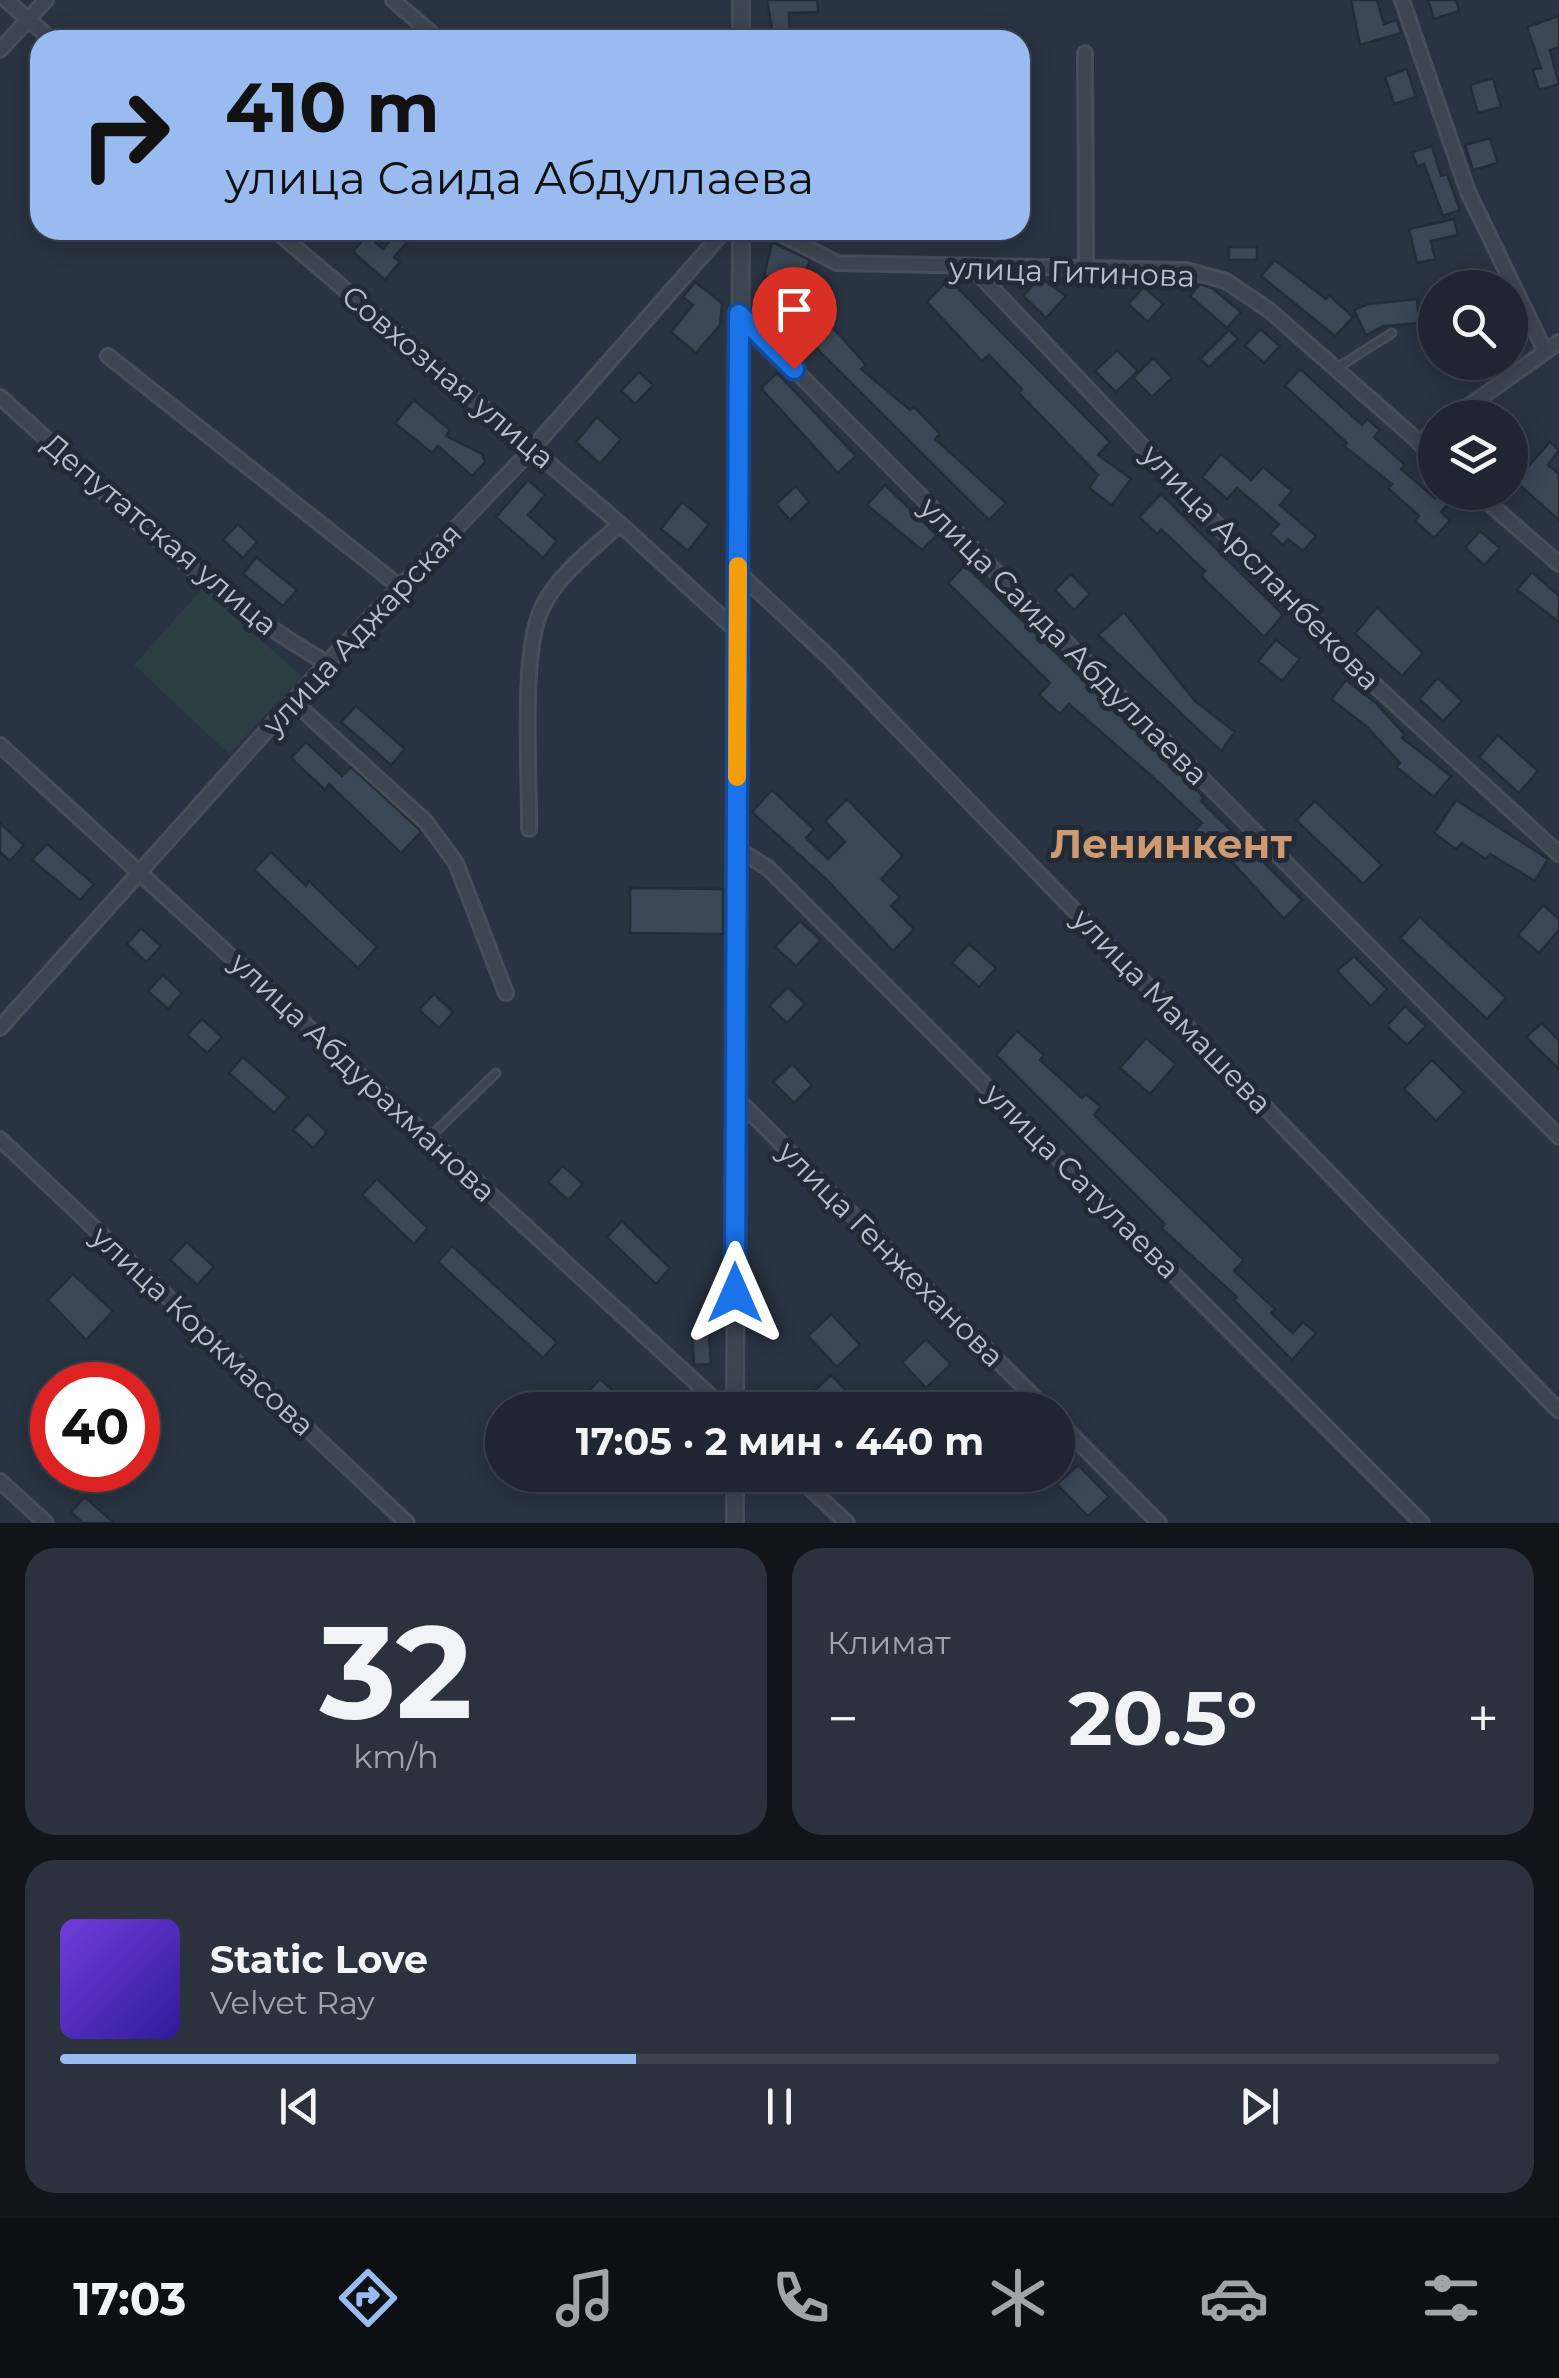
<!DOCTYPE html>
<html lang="ru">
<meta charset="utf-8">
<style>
:root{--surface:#1f2631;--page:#2c323d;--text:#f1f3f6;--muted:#a1a5ab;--line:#3c434d;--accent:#99bbf0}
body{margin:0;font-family:Montserrat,sans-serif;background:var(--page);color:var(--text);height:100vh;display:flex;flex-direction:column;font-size:38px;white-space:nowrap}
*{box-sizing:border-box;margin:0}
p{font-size:32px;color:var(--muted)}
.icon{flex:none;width:55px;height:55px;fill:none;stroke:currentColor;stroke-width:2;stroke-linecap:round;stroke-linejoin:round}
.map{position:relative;height:1523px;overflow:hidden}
.sheet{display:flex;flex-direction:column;gap:25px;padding:25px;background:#11151b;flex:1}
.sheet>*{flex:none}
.top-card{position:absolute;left:30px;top:30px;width:1000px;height:210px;border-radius:30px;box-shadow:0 5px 25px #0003,0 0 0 2px var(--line);background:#99bbf0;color:#111;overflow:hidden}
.controls{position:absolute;left:1418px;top:270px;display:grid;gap:20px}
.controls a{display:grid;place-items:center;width:110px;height:110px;border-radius:50%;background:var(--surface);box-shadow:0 5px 25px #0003,0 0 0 2px var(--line);font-size:50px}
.speed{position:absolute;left:30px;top:1362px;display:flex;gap:20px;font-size:50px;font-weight:700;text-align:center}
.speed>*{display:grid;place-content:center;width:130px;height:130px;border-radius:50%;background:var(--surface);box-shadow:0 5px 25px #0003,0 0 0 2px var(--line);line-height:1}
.speed .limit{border:15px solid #d22;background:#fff;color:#111}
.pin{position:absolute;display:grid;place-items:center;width:85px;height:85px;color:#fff;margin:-102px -42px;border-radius:50% 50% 50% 0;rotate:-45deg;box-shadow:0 0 10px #0007}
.pin .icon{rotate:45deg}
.me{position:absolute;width:110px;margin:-55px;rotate:0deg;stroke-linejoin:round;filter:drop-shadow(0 0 8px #0008)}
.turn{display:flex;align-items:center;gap:35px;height:210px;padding:0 30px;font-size:45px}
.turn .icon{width:130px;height:130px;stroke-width:2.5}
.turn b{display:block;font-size:70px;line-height:85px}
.big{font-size:75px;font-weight:700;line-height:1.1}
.sheet .tile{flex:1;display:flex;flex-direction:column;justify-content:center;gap:15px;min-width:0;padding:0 35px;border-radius:30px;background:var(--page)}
.sheet .dial{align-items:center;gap:0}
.dial b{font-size:130px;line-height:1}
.song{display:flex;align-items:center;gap:30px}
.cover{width:120px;height:120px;border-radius:15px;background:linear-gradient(135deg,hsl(260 70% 55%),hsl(250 70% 35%))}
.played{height:10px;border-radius:5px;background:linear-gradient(90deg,var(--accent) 40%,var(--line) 40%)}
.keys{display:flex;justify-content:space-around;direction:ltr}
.heat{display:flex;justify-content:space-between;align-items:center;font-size:55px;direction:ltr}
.sheet .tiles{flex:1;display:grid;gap:25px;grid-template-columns:1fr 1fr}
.tile:last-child{grid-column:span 2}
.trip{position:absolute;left:485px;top:1392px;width:590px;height:100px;border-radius:50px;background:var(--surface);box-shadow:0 5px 25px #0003,0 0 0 2px var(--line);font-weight:700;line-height:100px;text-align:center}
.menu{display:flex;height:160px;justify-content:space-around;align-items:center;background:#0c0f14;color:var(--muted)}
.menu .icon{width:70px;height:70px}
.menu .current{color:var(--accent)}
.menu b{font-size:45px;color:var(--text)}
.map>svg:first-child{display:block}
.green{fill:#2b3f42}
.building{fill:#3b4756;stroke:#242c38;stroke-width:2.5}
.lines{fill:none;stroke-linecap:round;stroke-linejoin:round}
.service-casing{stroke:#474e5a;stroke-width:11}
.minor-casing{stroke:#474e5a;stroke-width:18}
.tertiary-casing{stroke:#474e5a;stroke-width:20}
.service{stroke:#3d4551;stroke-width:6}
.minor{stroke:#3d4551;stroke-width:12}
.tertiary{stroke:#3d4551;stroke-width:15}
.route-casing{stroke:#114b97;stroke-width:25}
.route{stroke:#1a73e8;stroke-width:18}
.slow{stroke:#f59e0b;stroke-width:18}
.labels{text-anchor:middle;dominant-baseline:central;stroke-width:10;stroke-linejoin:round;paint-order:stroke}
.street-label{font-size:30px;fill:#bac0cb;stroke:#222a36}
.district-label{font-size:40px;font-weight:bold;fill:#ce9a72;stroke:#222a36}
</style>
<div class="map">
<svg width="1559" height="1523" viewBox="0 0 1559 1523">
<rect width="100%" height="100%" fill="#293341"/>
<!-- green -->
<polygon class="green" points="202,589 302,676 229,754 134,665"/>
<!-- building -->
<g class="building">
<polygon points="767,0 817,0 818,12 789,13 790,40 774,40"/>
<polygon points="1351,0 1377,0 1384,24 1397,20 1401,33 1360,45"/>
<polygon points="1428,0 1456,0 1459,11 1434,19"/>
<polygon points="1559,16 1559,47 1550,50 1559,84 1539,90 1533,70 1541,68 1527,27"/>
<polygon points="1407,69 1416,97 1394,104 1385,77"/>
<polygon points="1493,78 1501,107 1478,113 1470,85"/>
<polygon points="1490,138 1498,163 1473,170 1465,145"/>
<polygon points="1432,146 1441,176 1447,174 1460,210 1443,216 1424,164 1417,166 1412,152"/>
<polygon points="1454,219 1458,235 1431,241 1435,259 1417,263 1409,229"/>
<polygon points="399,230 412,237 394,257 400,262 385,280 353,252 367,235 383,249"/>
<polygon points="772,242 810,260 797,291 764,276"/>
<rect x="1229" y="247" width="28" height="13"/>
<polygon points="1275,260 1326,299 1329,295 1353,317 1335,336 1261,276"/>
<polygon points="1040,277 1066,296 1046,318 1023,296"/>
<polygon points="949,279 1110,442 1098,455 1131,479 1112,505 1089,488 1098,475 1019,393 1022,389 989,355 982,361 927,302"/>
<polygon points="695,282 722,303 720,325 696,353 671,332 693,305 683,297"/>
<polygon points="1200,284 1212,288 1241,312 1227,328 1190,296"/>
<polygon points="1144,287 1163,304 1148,322 1128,304"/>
<polygon points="1417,299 1419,323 1384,326 1366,335 1354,310 1368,304"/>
<polygon points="812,304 866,365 861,369 910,410 914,407 940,434 935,439 1006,503 989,520 791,323"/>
<polygon points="1260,329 1280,346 1264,363 1245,346"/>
<polygon points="1229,330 1238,339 1209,367 1200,359"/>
<polygon points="1117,350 1138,371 1116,392 1095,371"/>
<polygon points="1153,358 1172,378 1152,397 1133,378"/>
<polygon points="1300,369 1362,425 1367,419 1380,430 1374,437 1405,465 1401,469 1435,498 1438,495 1448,504 1441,512 1450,520 1434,538 1415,521 1419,516 1388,488 1392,484 1344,446 1347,443 1285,386"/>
<polygon points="639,372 653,385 635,404 621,391"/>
<polygon points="777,373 856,456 838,473 761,388"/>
<polygon points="414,400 450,430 446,436 482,454 485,462 472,476 438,446 432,453 395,423"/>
<polygon points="597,417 621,439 600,464 576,442"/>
<polygon points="1550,442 1559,450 1548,465 1559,474 1559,520 1515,481"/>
<polygon points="1221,454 1251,480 1263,467 1292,491 1280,505 1316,536 1303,551 1288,539 1283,545 1270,534 1279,524 1237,488 1227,499 1202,477"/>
<polygon points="528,480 545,495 528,515 557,541 543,558 496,517"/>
<polygon points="885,485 937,535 922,550 867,505"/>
<polygon points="796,486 809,502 790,520 776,504"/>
<polygon points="1161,494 1283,615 1264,637 1201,576 1205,571 1161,529 1157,534 1139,517"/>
<polygon points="682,502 709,524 688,551 661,529"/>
<polygon points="238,524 257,542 243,558 223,540"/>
<polygon points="1480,531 1500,548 1484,565 1465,548"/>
<polygon points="256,557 297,590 283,606 243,574"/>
<polygon points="965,565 1170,763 1204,798 1201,801 1302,900 1284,919 1222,851 1219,855 1194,831 1202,823 1155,779 1069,704 1060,714 1039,695 1050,683 948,583"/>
<polygon points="1532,572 1559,596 1559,622 1517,590"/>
<polygon points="1071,574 1090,594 1074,610 1055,590"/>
<polygon points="1377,607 1423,653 1402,676 1355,634"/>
<polygon points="1124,612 1195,701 1235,732 1221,751 1098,635"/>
<polygon points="1276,640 1300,659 1282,681 1258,661"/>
<polygon points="1438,678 1462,701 1443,721 1419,699"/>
<polygon points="1346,680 1376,703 1405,735 1402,738 1451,776 1434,797 1396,767 1400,763 1366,726 1331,699"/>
<polygon points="356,706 405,749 391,765 341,722"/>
<polygon points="1498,735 1538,771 1519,793 1479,757"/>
<polygon points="306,742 342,776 351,767 419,829 421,832 401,853 329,784 325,790 291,758"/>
<polygon points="772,790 814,829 806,838 828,859 845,842 825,821 847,799 903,856 881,879 900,897 891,906 914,929 893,951 827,880 752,812"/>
<polygon points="1456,800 1548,859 1535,881 1490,854 1486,859 1462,843 1456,849 1434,833"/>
<polygon points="1315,801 1382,865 1363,884 1296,820"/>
<polygon points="0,823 24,845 10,861 0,852"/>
<polygon points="47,844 94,884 80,900 32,860"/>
<polygon points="271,852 306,886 309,881 377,947 358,968 254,870"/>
<polygon points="630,888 723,889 723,934 630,933"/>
<polygon points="1543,905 1559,919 1559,930 1539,953 1518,935"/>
<polygon points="1420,917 1506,998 1487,1019 1400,938"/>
<polygon points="800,921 821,940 796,966 775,947"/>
<polygon points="141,928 161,946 146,962 127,944"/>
<polygon points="969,944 996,968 979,987 952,963"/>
<polygon points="1354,956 1387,989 1371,1006 1337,971"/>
<polygon points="163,975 182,993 168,1009 148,991"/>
<polygon points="788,987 805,1004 787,1023 769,1006"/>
<polygon points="434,994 453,1012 439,1028 419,1010"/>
<polygon points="1405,1006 1426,1026 1407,1045 1387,1026"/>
<polygon points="202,1019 222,1037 207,1053 187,1035"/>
<polygon points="1542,1023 1559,1041 1559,1069 1526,1037"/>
<polygon points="1017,1031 1044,1055 1040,1060 1082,1098 1086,1094 1101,1107 1094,1115 1244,1260 1234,1271 1275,1309 1271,1313 1293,1333 1303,1322 1316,1333 1292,1360 1234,1300 1237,1297 1161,1228 1165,1224 996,1055"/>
<polygon points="1146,1038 1176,1064 1150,1094 1120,1068"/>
<polygon points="243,1057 288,1097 274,1113 229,1073"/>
<polygon points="1432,1060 1464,1092 1436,1121 1404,1089"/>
<polygon points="792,1064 812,1085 794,1103 773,1082"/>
<polygon points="308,1114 327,1132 313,1148 293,1130"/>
<polygon points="563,1166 583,1184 568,1200 548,1182"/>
<polygon points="377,1179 428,1228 414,1244 362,1195"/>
<polygon points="622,1221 670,1268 656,1284 607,1237"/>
<polygon points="187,1242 214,1267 197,1285 170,1260"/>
<polygon points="452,1246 557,1342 543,1358 438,1262"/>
<polygon points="73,1274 113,1311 86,1340 48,1300"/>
<polygon points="831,1314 860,1345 837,1367 808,1336"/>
<polygon points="692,1330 709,1330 711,1364 694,1365"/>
<polygon points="926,1339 951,1364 926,1388 902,1362"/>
<polygon points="831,1375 865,1410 825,1410 810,1395"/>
<polygon points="600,1379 620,1397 608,1410 585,1395"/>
<polygon points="1078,1465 1109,1497 1088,1516 1057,1484"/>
<polygon points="85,1497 114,1523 83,1523 71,1512"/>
</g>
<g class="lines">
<defs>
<g id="service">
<polyline points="1337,368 1392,333"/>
<polyline points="430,1137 496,1073"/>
</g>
<g id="minor">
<polyline points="6,0 52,40"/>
<polyline points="393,0 437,38"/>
<polyline points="1402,0 1468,192 1544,349"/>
<polyline points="0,50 46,0"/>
<polyline points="1085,53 1086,267"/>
<polyline points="275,230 620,524 739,633"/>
<polyline points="773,230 837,263 1186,270 1226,281 1269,310 1435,456"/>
<polyline points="974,269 1330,644 1559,854"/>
<polyline points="739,314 1559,1137"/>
<polyline points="108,356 399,586"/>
<path d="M0 397C104 490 205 594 327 663"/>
<polyline points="1452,418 1559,342"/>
<polyline points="1419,443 1435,430"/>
<polyline points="1476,492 1559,564"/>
<polyline points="738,572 831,659 1559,1411"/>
<polyline points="294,702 426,822 456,863 506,993"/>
<polyline points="0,745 726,1410"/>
<path d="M529 829C530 775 520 653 542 608 558 574 593 549 620 524"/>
<polyline points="736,848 768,868 1422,1523"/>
<polyline points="0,1028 327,663 532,449 725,230"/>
<polyline points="735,1097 1047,1410"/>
<polyline points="0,1139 407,1523"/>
<polyline points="1058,1421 1159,1523"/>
<polyline points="796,1475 847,1523"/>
<polyline points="0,1481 46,1523"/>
</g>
<g id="tertiary">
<polyline points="741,40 741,0"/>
<polyline points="735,1410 741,230"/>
<polyline points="735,1523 735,1475"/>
</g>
</defs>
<!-- service casing -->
<use href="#service" class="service-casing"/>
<!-- minor casing -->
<use href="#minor" class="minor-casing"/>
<!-- tertiary casing -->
<use href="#tertiary" class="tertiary-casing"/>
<!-- service -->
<use href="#service" class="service"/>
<!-- minor -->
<use href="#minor" class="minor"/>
<!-- tertiary -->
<use href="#tertiary" class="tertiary"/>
</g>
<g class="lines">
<defs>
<polyline id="route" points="735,1293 739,314 794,369"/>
</defs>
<!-- route casing -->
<use href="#route" class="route-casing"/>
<!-- route -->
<use href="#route" class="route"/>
<!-- slow -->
<polyline class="slow" points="737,777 738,566"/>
</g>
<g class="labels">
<!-- street labels -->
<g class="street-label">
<text transform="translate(1072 272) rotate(2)">улица Гитинова</text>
<text transform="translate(448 377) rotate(40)">Совхозная улица</text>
<text transform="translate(160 534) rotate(40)">Депутатская улица</text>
<text transform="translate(1261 567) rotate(46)">улица Арсланбекова</text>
<text transform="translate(362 629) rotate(-47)">улица Аджарская</text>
<text transform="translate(1064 641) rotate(45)">улица Саида Абдуллаева</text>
<text transform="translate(1172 1011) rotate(46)">улица Мамашева</text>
<text transform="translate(363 1077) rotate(43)">улица Абдурахманова</text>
<text transform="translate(1082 1181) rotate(45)">улица Сатулаева</text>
<text transform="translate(891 1254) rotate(45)">улица Генжеханова</text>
<text transform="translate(203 1331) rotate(43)">улица Коркмасова</text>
</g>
<!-- district labels -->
<g class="district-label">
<text x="1171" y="843">Ленинкент</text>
</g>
</g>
</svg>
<div class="controls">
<a><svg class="icon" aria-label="search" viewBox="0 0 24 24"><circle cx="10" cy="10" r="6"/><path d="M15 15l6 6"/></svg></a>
<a><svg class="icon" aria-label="layers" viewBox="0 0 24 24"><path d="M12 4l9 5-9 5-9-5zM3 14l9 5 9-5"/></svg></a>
</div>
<div class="speed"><div class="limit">40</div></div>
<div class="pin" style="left:794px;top:369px;background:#d93025"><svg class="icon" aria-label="arrive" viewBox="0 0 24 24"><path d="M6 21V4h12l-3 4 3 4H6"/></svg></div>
<svg class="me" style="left:735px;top:1293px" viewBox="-20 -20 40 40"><path d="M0-17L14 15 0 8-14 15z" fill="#1a73e8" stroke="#fff" stroke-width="4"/></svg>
<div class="trip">17:05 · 2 мин · 440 m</div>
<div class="top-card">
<div class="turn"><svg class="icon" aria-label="right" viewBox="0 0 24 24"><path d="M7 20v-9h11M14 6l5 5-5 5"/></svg><div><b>410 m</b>улица Саида Абдуллаева</div></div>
</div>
</div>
<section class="sheet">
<div class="tiles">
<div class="tile dial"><b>32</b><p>km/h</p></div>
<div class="tile"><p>Климат</p>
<div class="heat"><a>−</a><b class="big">20.5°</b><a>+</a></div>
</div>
<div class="tile">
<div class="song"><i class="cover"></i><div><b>Static Love</b><p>Velvet Ray</p></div></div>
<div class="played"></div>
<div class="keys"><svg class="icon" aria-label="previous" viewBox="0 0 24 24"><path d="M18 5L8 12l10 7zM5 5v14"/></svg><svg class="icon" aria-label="pause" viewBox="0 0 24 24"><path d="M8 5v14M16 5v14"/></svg><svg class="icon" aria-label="next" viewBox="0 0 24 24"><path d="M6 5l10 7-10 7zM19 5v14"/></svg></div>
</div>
</div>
</section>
<nav class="menu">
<b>17:03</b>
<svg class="icon current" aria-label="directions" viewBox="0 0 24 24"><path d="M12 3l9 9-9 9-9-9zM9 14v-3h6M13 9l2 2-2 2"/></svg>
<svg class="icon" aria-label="music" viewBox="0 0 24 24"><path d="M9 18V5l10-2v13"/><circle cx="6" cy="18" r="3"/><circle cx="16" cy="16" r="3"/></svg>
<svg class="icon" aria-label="phone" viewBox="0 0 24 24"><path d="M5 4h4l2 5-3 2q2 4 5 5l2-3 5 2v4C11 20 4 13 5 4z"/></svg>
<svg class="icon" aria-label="climate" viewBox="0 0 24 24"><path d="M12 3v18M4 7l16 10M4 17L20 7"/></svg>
<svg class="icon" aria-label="car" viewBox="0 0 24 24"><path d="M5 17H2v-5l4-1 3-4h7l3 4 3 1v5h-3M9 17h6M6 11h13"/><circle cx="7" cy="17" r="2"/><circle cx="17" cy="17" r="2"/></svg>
<svg class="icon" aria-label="filters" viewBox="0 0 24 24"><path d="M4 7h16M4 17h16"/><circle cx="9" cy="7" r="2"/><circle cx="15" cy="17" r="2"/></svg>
</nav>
